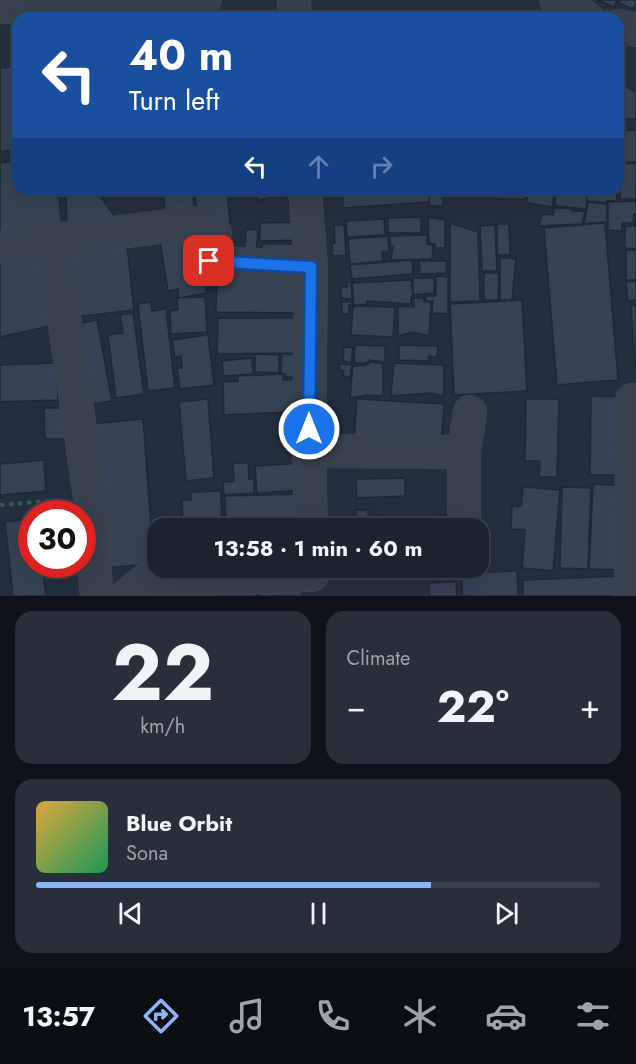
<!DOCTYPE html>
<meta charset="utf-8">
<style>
:root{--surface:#1b232e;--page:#282f3a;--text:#f1f3f6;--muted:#a0a4aa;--line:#39404a;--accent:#8ab4f8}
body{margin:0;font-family:Jost,sans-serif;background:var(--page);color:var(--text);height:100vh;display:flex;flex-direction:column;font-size:22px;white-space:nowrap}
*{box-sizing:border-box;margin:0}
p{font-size:20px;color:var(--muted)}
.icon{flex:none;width:33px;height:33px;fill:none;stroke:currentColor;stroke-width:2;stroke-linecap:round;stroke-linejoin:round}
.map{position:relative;height:596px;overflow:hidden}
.panel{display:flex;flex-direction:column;gap:15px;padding:15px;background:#0f1319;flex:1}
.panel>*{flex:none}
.top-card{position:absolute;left:12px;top:12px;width:612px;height:183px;border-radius:18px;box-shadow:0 6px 24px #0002,0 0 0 2px var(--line);background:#1a4fa0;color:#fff;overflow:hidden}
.speed{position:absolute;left:18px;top:500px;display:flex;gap:12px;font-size:30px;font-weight:700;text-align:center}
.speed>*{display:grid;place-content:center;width:78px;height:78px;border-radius:50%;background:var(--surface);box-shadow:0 6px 24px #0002,0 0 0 2px var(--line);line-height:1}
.speed .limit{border:9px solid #d22;background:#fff;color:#111}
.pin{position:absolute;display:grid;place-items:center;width:51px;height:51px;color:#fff;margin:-26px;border-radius:12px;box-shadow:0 3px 9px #0006}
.me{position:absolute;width:66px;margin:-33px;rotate:0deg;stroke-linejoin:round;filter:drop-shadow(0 0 4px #0008)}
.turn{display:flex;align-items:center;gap:21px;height:126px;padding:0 18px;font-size:27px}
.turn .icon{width:78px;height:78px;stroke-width:2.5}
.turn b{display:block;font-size:42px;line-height:51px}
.lanes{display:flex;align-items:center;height:57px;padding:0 18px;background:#0003;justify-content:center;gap:30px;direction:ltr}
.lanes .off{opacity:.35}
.big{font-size:45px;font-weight:700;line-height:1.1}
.panel .widget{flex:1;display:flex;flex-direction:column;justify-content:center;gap:9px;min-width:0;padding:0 21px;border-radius:18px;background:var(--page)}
.panel .dial{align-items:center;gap:0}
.dial b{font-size:78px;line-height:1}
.song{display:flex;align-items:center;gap:18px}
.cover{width:72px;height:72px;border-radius:9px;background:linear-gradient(135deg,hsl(40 70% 55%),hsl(150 70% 35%))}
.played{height:6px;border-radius:3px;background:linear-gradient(90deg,var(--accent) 70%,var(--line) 70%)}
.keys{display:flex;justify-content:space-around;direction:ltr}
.heat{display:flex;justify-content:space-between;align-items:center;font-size:33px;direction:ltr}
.panel .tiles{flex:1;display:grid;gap:15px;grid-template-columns:1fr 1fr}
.widget:last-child{grid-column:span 2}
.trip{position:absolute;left:147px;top:518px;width:342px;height:60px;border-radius:18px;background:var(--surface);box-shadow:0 6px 24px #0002,0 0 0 2px var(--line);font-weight:700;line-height:60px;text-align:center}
.dock{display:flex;height:96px;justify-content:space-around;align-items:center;background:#0b0e12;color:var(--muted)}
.dock .icon{width:42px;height:42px}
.dock .active{color:var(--accent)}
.dock b{font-size:27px;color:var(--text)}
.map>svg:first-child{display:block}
.building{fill:#364354;stroke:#1f2835;stroke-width:1.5}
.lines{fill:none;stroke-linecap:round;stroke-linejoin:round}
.minor-casing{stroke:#414a57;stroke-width:34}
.path{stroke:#3f5557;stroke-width:4;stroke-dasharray:4.5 4.5;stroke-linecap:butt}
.minor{stroke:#38414e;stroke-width:33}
.route-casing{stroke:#114b97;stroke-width:15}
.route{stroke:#1a73e8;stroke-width:10}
</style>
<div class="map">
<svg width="636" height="596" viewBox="0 0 636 596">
<rect width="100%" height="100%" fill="#242f3e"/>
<!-- building -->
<g class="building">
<polygon points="598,0 617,0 614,7"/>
<polygon points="620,0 636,0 636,3 633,9 619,3"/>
<polygon points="18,66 18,149 0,152 0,68"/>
<polygon points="618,82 636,92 636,119 618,119"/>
<rect x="622" y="130" width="14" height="32"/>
<polygon points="18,161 18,189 58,189 63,235 2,243 0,228 0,163"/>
<polygon points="636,163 636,199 620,199 620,164"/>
<polygon points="66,189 95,189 121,225 67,233"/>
<polygon points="164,189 193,189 194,213 165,217"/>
<polygon points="195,189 227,189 230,223 206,226 197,221"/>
<polygon points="257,189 296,189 297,200 279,196 258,200"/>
<polygon points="342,189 429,189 429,202 343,208"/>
<polygon points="430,189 443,189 443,206 429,206"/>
<polygon points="498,189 527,189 525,199 496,199"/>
<polygon points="529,189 554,189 553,207 526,203"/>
<polygon points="556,189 587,189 586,209 555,206"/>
<polygon points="588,189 616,189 617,201 607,201 607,203 587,201"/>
<polygon points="636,201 636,214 634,214 633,223 622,223 622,231 608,230 608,202"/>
<polygon points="588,202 607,204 607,222 584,224"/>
<polygon points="554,208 573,209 572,211 585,211 582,224 539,226 542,214 553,215"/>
<polygon points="421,217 421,233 388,233 388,218"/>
<polygon points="428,217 445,220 445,248 435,248 435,244 429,243"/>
<polygon points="636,218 636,249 625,248 625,226 635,226"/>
<polygon points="384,219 385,235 347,237 346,221"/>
<polygon points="304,222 305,240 260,241 260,223"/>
<polygon points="450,223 478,232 480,301 450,302"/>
<polygon points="605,223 618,380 557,385 544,228"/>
<polygon points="497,224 509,224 510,255 497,255"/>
<polygon points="334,225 344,225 346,255 333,256 332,243 335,243"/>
<polygon points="495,225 497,271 482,271 480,226"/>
<polygon points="197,228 207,293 179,298 178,289 168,291 159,235"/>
<polygon points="246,229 258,230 256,251 245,250"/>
<polygon points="427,235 427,244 433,245 432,259 391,260 393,246 390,246 390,236"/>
<polygon points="388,236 389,251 382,252 383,261 350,264 348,239"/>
<polygon points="262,244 303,244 291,265 262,263"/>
<polygon points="127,245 134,310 74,317 67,252"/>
<polygon points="0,250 50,252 59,324 0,337"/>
<rect x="626" y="250" width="10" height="30"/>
<polygon points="500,257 516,259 512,300 500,300"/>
<polygon points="412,260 413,274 352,279 350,265"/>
<polygon points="419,261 447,261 446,273 420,274"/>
<polygon points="484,273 499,273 498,300 484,300"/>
<polygon points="217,275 304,277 302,313 216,312"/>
<polygon points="436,276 448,277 448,314 432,313 433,301 426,301 426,296 436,296"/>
<polygon points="413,278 434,278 434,293 413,295"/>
<polygon points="411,280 413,296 411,297 411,304 367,301 367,304 354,305 352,283"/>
<polygon points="636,281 636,300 628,301 626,282"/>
<polygon points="347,282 351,282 352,299 341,298 341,287 347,287"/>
<polygon points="205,297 207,332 171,334 170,311 178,310 177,298"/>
<polygon points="414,298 424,298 424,302 431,302 429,336 413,332 398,336 398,306 414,307"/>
<polygon points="522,300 527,391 454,395 450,304"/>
<polygon points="151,302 152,311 166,309 175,388 148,391 138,304"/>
<polygon points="342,302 352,302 352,305 349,305 349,314 342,314"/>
<polygon points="636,305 636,367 635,367 631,306"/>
<polygon points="353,306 395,307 393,337 351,335"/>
<polygon points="133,313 144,394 116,398 108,335 123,333 120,315"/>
<polygon points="218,318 300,318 300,353 217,354"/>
<polygon points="97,320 112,401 86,405 72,325"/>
<polygon points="208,335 214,385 180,389 177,368 182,368 181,356 175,357 172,340"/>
<polygon points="355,345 385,346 385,362 369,360 367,363 354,363"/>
<polygon points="399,345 438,346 437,357 429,356 428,361 399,360"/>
<polygon points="344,347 353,348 351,363 343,361"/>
<polygon points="255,354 279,355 279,373 255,372"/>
<polygon points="282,354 307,356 307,377 286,377 286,374 281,373"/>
<polygon points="252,358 253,374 223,376 222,361"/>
<polygon points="371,362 383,364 383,396 368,395 350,398 353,366 366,365"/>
<polygon points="56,363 58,400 0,402 0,365"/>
<polygon points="394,363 444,365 444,396 432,393 391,396"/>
<polygon points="340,364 352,365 350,377 343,376 344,371 339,369"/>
<polygon points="283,374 283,380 306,379 307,414 289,415 288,412 224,415 223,382 238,381 238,376"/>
<polygon points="591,396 624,397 623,475 590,475"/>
<polygon points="208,399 214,478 186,481 179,402"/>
<polygon points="357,399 444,404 441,443 354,438"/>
<polygon points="526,399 559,399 557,477 539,477 540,461 525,461"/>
<polygon points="44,408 65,408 66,439 45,439"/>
<polygon points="143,419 154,564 100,568 90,424"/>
<polygon points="44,460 46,491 0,495 0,464"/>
<polygon points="233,463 248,463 249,479 254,479 254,493 224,495 223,482 234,481"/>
<polygon points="303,463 305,490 257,493 255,466"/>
<polygon points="405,478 405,496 357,498 356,479"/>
<polygon points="593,484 628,486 623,570 589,569"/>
<polygon points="523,487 560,490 553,571 522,568 525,530 511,529 512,506 521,506"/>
<polygon points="562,487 591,488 588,569 560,568"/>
<polygon points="221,491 222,528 183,528 182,500 191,500 191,492"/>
<polygon points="302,494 302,526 226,528 225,496"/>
<polygon points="356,510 368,510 369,526 356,526"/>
<polygon points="431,515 446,515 446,524 431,523"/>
<rect x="372" y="516" width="12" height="12"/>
<polygon points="32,519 32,564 42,564 46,596 13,596 5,522"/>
<polygon points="156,531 158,531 156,576"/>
<polygon points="353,567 444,567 444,568 353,570"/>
<polygon points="517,571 518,596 462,596 462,573"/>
<polygon points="623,576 624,596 523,596 523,580"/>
<polygon points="456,582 457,596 429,596 429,583"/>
<polygon points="301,587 302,596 259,596 258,588"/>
<polygon points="256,588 257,596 223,596 222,591"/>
</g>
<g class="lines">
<defs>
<g id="minor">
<polyline points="294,0 295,18"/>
<polyline points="556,0 587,18"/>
<polyline points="0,7 145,8 205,0"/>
<polyline points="618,26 636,30"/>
<polyline points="305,189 311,267 309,451 311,528"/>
<polyline points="53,242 90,498 96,590"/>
<polyline points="0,247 192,223 215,233 207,259 212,263 311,267"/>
<polyline points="309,451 464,452 470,412"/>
<polyline points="464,452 464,528"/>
<polyline points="126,596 144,581 312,575"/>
<polyline points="631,596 632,400"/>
</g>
</defs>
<!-- minor casing -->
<use href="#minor" class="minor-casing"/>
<!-- path -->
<polyline class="path" points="0,505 62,500"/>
<!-- minor -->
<use href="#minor" class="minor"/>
</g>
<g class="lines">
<defs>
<polyline id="route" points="209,261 311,267 309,429"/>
</defs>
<!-- route casing -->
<use href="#route" class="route-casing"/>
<!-- route -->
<use href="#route" class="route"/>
</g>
</svg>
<div class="speed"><div class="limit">30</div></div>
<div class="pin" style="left:209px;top:261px;background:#d93025"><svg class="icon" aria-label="arrive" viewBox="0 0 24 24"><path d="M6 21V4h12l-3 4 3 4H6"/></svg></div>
<svg class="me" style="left:309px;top:429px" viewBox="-20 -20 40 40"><circle r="17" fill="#1a73e8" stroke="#fff" stroke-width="3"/><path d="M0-11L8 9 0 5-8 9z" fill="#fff"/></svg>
<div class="trip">13:58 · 1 min · 60 m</div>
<div class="top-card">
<div class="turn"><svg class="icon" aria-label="left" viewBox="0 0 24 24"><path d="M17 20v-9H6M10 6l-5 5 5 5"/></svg><div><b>40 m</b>Turn left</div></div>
<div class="lanes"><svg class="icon" aria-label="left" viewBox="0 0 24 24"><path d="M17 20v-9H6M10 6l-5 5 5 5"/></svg><svg class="icon off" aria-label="ahead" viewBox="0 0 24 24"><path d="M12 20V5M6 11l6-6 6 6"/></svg><svg class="icon off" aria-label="right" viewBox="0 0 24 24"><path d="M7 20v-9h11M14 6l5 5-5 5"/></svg></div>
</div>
</div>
<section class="panel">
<div class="tiles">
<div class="widget dial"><b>22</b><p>km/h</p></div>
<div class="widget"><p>Climate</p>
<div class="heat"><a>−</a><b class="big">22°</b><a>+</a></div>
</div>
<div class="widget">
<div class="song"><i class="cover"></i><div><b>Blue Orbit</b><p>Sona</p></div></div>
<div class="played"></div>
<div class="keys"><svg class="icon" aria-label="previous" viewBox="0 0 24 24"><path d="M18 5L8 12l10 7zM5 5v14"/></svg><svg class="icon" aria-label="pause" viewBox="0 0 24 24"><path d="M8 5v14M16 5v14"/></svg><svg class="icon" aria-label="next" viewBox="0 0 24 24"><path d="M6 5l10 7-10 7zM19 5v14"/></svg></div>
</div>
</div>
</section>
<nav class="dock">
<b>13:57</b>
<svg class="icon active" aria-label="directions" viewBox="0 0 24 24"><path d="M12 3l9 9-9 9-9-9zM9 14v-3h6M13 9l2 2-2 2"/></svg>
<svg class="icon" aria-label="music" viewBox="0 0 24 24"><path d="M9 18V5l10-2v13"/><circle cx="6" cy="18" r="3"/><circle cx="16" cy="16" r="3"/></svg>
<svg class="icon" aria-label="phone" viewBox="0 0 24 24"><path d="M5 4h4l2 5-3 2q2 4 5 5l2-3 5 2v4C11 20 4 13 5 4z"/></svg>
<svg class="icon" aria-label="climate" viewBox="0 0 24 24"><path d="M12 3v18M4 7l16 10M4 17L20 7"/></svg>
<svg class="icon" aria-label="car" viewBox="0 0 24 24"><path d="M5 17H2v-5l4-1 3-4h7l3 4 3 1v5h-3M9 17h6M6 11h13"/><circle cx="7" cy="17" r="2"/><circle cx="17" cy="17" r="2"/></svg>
<svg class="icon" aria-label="filters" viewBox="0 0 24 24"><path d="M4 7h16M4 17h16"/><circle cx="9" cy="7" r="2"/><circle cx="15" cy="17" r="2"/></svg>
</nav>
